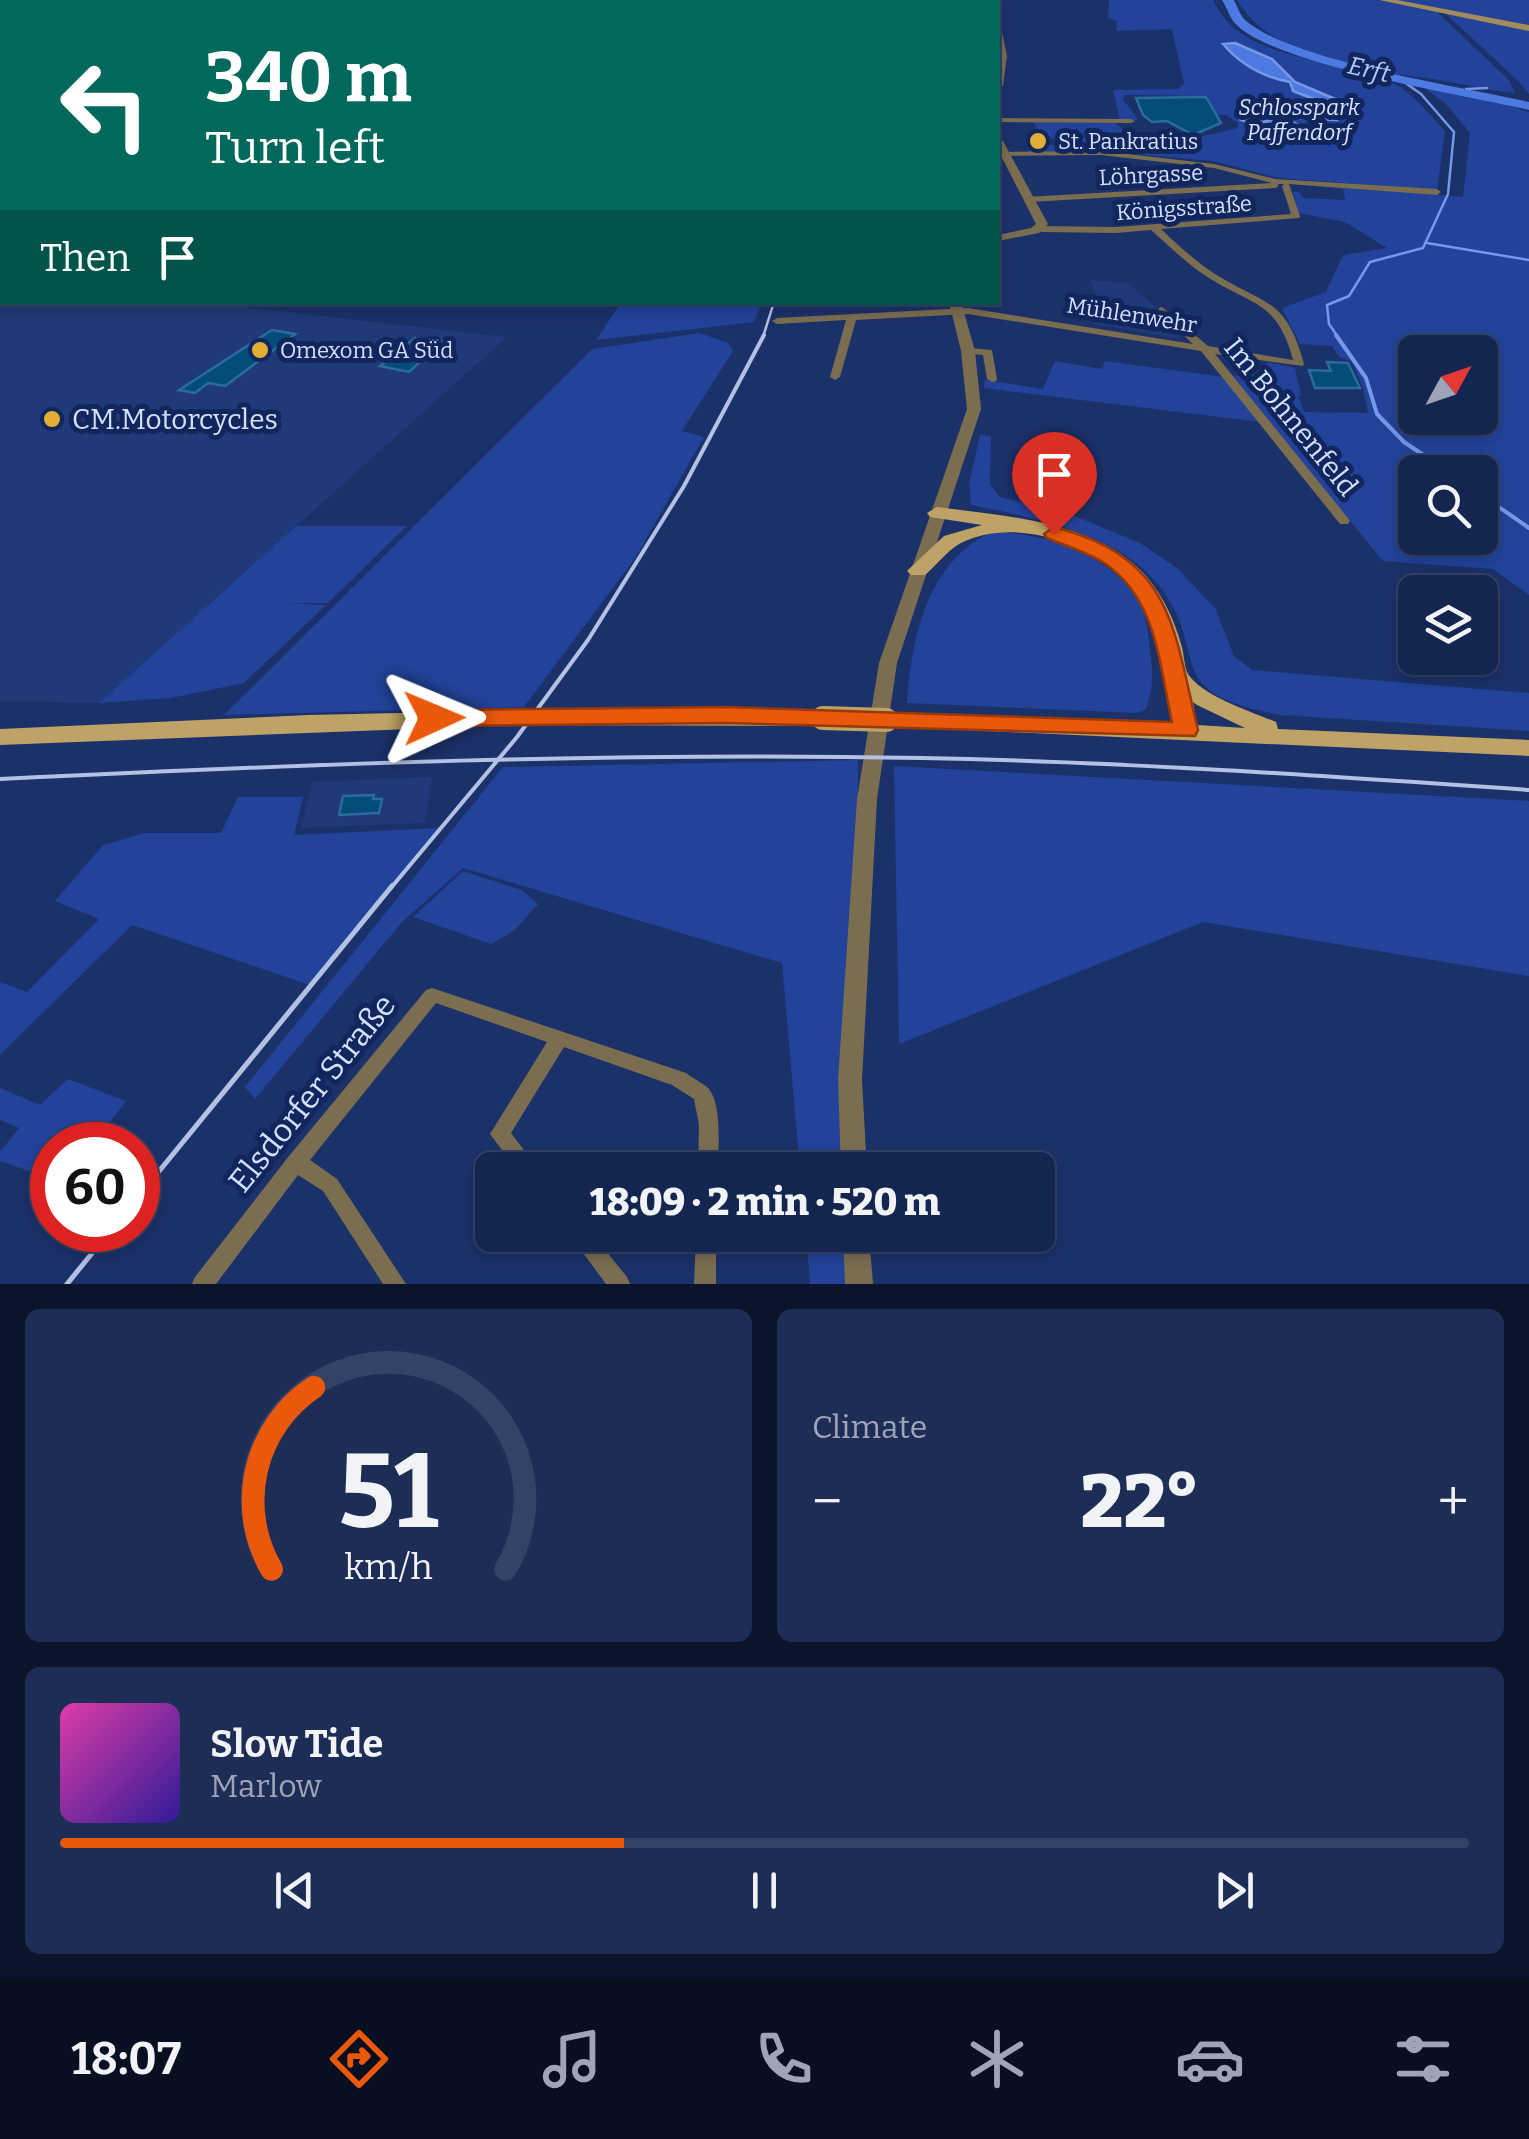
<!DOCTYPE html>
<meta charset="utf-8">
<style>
:root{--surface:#14254f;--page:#1d2d56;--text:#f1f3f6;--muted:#9da5b7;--line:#334266;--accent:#ea580c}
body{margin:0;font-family:Bitter,serif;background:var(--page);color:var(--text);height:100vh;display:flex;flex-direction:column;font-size:38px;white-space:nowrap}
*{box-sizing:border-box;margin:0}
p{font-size:32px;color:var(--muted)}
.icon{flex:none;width:55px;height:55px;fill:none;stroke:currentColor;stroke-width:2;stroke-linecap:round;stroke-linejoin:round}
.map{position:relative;height:1284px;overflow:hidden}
.panel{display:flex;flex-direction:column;gap:25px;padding:25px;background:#0b142b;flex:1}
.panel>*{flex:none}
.top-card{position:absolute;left:0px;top:0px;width:1000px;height:305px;box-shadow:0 5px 15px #0003,0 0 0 2px var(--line);background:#00695c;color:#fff;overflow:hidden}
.needle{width:65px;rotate:50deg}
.buttons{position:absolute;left:1398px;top:335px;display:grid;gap:20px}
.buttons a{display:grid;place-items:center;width:100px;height:100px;border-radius:15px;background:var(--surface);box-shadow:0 5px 15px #0003,0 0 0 2px var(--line);font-size:50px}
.speed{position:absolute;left:30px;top:1122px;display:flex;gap:20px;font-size:50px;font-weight:700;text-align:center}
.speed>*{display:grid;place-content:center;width:130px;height:130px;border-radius:50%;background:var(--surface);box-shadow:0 5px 15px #0003,0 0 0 2px var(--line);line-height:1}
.speed .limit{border:15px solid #d22;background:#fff;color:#111}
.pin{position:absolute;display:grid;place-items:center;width:85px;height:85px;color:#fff;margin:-102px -42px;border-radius:50% 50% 50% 0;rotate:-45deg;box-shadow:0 0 10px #0007}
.pin .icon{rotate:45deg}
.me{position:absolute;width:110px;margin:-55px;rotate:89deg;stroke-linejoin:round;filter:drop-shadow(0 0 8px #0008)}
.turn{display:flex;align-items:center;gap:35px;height:210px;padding:0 40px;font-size:45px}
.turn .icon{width:130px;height:130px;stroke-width:2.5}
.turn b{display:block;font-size:70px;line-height:85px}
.then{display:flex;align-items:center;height:95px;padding:0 40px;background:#0003;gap:20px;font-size:38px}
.big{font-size:75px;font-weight:800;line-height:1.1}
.panel .card{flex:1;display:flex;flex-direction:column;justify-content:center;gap:15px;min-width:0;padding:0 35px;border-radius:15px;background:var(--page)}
.panel .dial{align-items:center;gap:0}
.dial svg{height:260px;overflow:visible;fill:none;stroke:var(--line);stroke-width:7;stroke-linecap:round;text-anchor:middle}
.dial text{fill:var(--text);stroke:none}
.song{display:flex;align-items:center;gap:30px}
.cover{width:120px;height:120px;border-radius:15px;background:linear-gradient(135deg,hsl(320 70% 55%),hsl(250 70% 35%))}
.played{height:10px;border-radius:5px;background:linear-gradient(90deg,var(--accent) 40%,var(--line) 40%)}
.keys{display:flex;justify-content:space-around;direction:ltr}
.heat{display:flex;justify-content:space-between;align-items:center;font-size:55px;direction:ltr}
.panel .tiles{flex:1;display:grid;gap:25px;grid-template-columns:1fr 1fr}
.card:last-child{grid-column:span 2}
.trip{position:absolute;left:475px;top:1152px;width:580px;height:100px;border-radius:15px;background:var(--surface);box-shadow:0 5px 15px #0003,0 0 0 2px var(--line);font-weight:800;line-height:100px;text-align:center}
.tab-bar{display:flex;height:160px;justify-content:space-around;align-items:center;background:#080f20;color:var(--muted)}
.tab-bar .icon{width:70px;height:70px}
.tab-bar .current{color:var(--accent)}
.tab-bar b{font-size:45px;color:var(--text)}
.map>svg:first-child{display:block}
.built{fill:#203978}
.green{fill:#224399;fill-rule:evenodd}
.water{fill:#4e79e1;stroke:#7698e9;stroke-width:2.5}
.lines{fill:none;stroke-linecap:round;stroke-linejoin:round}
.stream-far1{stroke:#7698e9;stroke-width:2.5}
.stream{stroke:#7698e9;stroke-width:4}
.river{fill:#4e79e1;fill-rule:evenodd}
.building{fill:#044c79;stroke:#2b6c9c;stroke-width:2.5}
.minor{fill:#7b6d50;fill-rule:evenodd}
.tertiary{fill:#7b6d50;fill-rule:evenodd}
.secondary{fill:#a28b5d;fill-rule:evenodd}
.primary{fill:#bfa265;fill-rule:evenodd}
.rail-far2{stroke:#b3c2e3;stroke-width:2.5}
.rail-far1{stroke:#b3c2e3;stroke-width:4}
.rail{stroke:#b3c2e3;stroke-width:5}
.primary-bridge{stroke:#bfa265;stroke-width:24}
.route{fill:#ea580c;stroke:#983908;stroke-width:2.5}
.poi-dot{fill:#e2af34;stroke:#11265d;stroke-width:4}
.labels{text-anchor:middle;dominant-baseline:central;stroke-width:10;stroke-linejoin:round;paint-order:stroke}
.far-park-label{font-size:22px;font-style:italic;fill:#d7e4fe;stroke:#11265d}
.far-poi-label{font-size:22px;fill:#d2e0fc;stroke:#11265d;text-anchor:start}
.far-street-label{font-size:22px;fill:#d2e0fc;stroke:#11265d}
.far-water-label{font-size:25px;font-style:italic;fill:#b0c9fd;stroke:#11265d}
.street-label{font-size:28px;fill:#d2e0fc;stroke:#11265d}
.poi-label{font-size:28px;fill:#d2e0fc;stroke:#11265d;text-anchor:start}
.near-street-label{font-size:32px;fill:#d2e0fc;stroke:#11265d}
</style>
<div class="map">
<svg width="1529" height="1284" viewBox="0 0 1529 1284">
<rect width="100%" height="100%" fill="#1b3169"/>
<!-- built -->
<g class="built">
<polygon points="0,0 405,0 2,2 0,47"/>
<polygon points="0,91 2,302 209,303 507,337 99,703 0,701"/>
<polygon points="1090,280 1129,283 1184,334 1176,338 1093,324 1099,304"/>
<polygon points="432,777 425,823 301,828 313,782"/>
</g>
<!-- green -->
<g class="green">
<path d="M1109 0H1213C1240 61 1335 58 1387 80 1412 91 1427 111 1445 131L1437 190 1279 178 1213 161 1100 151 1029 152V146L1063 144 1062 141 1038 135 1034 122 1115 123 1139 142C1173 142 1204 137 1237 128L1238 123 1226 115H1216L1206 98 1209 96 1125 95 1123 99 1138 120H1120L1113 90 1177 89 1184 84 1172 29 1116 31 1117 21 1108 18Z"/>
<path d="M1237 0H1376L1435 10 1509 80 1515 93C1490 91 1464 84 1439 80 1373 70 1274 63 1237 0Z"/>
<polygon points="1391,0 1529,0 1529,25"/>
<polygon points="1444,12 1529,29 1529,94 1518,81"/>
<path d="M1422 86 1473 94 1529 112V595L1493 569 1383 561 1231 376 1262 374 1267 362 1295 368 1301 395 1298 396 1304 412 1368 413 1363 388 1352 362 1339 357 1332 346 1300 344 1282 308 1326 292 1343 255 1387 248 1345 222 1298 213 1293 192H1300L1302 198 1345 200 1343 189 1294 184 1463 197 1470 133 1446 104ZM1415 352H1480V418H1415ZM1415 472H1480V538H1415Z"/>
<polygon points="621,303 621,302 762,303 754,322 596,340"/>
<polygon points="700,333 728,343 733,351 682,431 704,437 636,557 524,707 224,715 592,349"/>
<polygon points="1055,361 1102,369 1105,361 1225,377 1261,422 984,388 985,380 1043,389"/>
<path d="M980 435 991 436 990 484 1000 497 1077 517 1140 543 1177 568 1215 608 1234 656 1252 670 1529 693V731L1281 715C1152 692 1216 652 1155 581 1111 531 1033 518 971 505L969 484Z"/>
<polygon points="296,526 407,526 328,603 286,603 326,605 244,683 171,698 99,703"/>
<path d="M991 532C1045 533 1110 553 1140 603 1147 615 1148 635 1150 649 1153 672 1154 687 1146 709L1137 713 907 703C912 637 926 564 991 532Z"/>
<polygon points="858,760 857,1170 800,1170 782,963 463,868 402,922 255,1099 245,1087 503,767"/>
<polygon points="894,766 1529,801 1529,976 1203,922 899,1044"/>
<polygon points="238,797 303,797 294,835 439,828 310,985 132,925 0,1055 0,982 27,992 99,919 55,901 103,845 145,833 221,833"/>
<polygon points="463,871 522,890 538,904 514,931 491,944 413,917"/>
<polygon points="68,1079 126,1101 93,1145 52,1145 52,1179 0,1161 0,1152 19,1128 0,1120 0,1088 40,1105"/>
<polygon points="806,1235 857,1235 856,1284 810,1284"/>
</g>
<!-- water -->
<g class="water">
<path d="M1235 43 1272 59 1295 82 1340 101 1346 114 1337 120 1298 118V115L1317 112 1327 104 1293 91 1290 82C1263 77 1241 65 1223 44Z"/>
<polygon points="1279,117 1327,136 1324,141 1311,143 1261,136 1255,133 1255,125 1239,119 1263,122"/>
</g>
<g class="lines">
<!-- stream-far1 -->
<g class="stream-far1">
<polyline points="1466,89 1487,88"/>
<polyline points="1427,243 1529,260"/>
<polyline points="1338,337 1329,324 1327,305 1349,296 1370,262 1423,248 1448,194 1454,132 1421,94 1397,77"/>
</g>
<!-- stream -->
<g class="stream">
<polyline points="1336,335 1366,378 1377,414 1404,442 1449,472"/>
<polyline points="1480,494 1529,528"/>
</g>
<!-- river -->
<path class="river" d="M1222 0H1234C1237 6 1240 15 1245 20 1291 61 1463 87 1529 102V110C1470 96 1266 64 1233 21 1229 15 1226 6 1222 0Z"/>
</g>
<!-- building -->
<g class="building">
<polygon points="1206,97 1221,123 1193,135 1167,121 1152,122 1143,115 1136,98"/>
<polygon points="272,330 295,334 225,386 208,383 195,393 179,390"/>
<polygon points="415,338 443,341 409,372 380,366"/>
<polygon points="1327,362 1348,363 1360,388 1315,388 1309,370 1331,371"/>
<polygon points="374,795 373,799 382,799 379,813 339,815 343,796"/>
</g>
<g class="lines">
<!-- minor -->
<g class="minor">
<polygon points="814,0 821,0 822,2 816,2"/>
<polygon points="873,0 879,0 878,2 872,2"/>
<rect x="0" y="88" width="2" height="4"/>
<polygon points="998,118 1131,119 1135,121 1131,123 998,122"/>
<path d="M1101 151 1214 164 1275 179 1437 189 1441 192 1437 195 1289 184 1300 216 1299 218 1161 229C1178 245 1195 261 1215 274 1267 306 1286 298 1304 364L1303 366 1215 354 1348 518 1350 521 1348 524H1340L1201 351 968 314 856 320 840 377 835 380 830 377 846 320 777 324 772 321 777 318 968 308 1193 344 1159 312V308L1162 307 1208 346 1293 360C1277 299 1251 306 1206 276 1186 263 1169 246 1151 230L1116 233 1041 232 1037 229 1041 226 1116 227 1291 214 1282 186 1284 184H1278V187L1275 188 1029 202 1025 199 1026 197 1272 183 1214 168 1101 155 1003 156 999 154 1003 152Z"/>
<rect x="0" y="167" width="2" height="4"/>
<polygon points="2,259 2,265 0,266 0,260"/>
<polygon points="0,270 2,271 2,280 0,279"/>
<polygon points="968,348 992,350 997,379 996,381 992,382 987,379 983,355 964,353 963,351"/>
<path d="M432 988 686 1073C692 1078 701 1082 707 1087 723 1102 718 1149 718 1170H698L699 1125 694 1099 672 1085 564 1047 511 1133 539 1170H517L490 1134 547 1042 436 1003 310 1160 337 1179 406 1284H383L323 1191 298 1175 216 1284H192L195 1277 289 1156 426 990Z"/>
<polygon points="570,1235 593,1235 627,1277 630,1284 606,1284"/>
<polygon points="696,1235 716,1235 716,1284 694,1284"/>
</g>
<!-- tertiary -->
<g class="tertiary">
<polygon points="974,0 982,0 983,2 975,2"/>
<polygon points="998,29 1002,32 1007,56 1003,86 998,89"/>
<polygon points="998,138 1003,141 1048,224 1039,233 998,241 998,235 1031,228 1036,224 998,150"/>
<polygon points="949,302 961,302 975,351 981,409 897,663 877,799 862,1080 867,1170 841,1170 838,1080 857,799 879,663 967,409 961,351"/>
<polygon points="843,1235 869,1235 873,1284 845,1284"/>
</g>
<!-- secondary -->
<polygon class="secondary" points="1379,0 1397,0 1529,25 1529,31"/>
<!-- primary -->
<g class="primary">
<path d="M937 507C1005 516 1097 521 1146 576 1163 596 1174 619 1181 644 1184 652 1184 667 1188 674 1202 696 1252 712 1276 722L1278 729 1529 740V756L878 726 874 720 886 712 1173 724C1166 685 1165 643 1145 606 1113 547 1018 513 959 544 947 551 936 566 925 575H911L907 571 911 567 944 536 982 525 930 517 927 513ZM1193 702 1197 705 1245 728 1197 725Z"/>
<polygon points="617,708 823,710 835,718 823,726 514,725 0,745 0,729 309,715"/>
</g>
<!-- rail-far2 -->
<polyline class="rail-far2" points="763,337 774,302"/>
<!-- rail-far1 -->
<g class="rail-far1">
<path d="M0 779C307 764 615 752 922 758 1125 762 1327 776 1529 790"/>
<polyline points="390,889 517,737 588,640 684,486 764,335"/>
</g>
<!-- rail -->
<g class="rail">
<polyline points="138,1197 392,886"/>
<polyline points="67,1284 111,1230"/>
</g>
<!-- primary-bridge -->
<polyline class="primary-bridge" points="823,718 886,720"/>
</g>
<!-- route -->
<path class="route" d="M1054 527C1174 558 1173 628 1198 730L1195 736 726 723 434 726 422 718 434 710 726 707 1172 722C1159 664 1157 598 1104 563 1087 552 1066 546 1047 538L1044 534Z"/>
<!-- markers -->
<g class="poi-dot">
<circle cx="1038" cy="141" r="10"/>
<circle cx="260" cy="350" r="10"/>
<circle cx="52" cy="419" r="10"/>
</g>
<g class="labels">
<!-- far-park labels -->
<g class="far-park-label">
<text x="1299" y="107">Schlosspark<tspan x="1299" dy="25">Paffendorf</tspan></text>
</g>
<!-- far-poi labels -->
<g class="far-poi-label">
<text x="1058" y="141">St. Pankratius</text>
<text x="280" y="350">Omexom GA Süd</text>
</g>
<!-- far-street labels -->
<g class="far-street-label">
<text transform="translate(1151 175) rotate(-3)">Löhrgasse</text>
<text transform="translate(1184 208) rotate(-4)">Königsstraße</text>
<text transform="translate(1132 315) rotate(9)">Mühlenwehr</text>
</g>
<!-- far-water labels -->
<g class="far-water-label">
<text transform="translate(1369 70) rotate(13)">Erft</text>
</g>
<!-- street labels -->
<g class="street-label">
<text transform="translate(1291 417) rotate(51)">Im Bohnenfeld</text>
</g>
<!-- poi labels -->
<g class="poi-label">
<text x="72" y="419">CM.Motorcycles</text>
</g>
<!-- near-street labels -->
<g class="near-street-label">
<text transform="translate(312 1093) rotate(-51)">Elsdorfer Straße</text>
</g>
</g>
</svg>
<div class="buttons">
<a><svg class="needle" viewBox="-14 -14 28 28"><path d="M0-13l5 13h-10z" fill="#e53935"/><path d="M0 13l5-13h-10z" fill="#9da5b7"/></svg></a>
<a><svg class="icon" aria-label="search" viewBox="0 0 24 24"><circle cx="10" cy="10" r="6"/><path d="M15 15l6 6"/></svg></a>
<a><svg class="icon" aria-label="layers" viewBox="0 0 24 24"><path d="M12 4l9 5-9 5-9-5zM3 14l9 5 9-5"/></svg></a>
</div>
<div class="speed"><div class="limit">60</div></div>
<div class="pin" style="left:1054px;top:534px;background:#d93025"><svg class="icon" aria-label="arrive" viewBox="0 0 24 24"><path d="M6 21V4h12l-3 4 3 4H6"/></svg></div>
<svg class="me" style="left:434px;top:718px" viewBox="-20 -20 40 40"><path d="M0-17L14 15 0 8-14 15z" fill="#ea580c" stroke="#fff" stroke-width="4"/></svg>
<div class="trip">18:09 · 2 min · 520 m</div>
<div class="top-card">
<div class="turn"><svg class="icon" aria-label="left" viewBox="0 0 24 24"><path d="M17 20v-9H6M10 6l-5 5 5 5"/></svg><div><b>340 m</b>Turn left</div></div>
<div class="then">Then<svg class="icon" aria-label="arrive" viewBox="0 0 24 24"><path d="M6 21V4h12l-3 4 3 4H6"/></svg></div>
</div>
</div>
<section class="panel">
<div class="tiles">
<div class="card dial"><svg viewBox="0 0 100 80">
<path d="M14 69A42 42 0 1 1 86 69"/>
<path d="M14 69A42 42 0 0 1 27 13" stroke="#ea580c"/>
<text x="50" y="56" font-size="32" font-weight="700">51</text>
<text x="50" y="72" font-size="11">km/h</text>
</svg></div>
<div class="card"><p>Climate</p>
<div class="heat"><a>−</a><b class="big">22°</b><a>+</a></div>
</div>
<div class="card">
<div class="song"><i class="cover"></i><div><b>Slow Tide</b><p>Marlow</p></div></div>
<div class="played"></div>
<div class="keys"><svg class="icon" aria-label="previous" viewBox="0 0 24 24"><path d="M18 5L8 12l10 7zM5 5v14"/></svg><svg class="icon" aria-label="pause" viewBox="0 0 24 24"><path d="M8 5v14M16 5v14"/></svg><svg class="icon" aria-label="next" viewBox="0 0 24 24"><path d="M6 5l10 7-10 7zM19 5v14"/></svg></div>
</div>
</div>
</section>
<nav class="tab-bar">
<b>18:07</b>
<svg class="icon current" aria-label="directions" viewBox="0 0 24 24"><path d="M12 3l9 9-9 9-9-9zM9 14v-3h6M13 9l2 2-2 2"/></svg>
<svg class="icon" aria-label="music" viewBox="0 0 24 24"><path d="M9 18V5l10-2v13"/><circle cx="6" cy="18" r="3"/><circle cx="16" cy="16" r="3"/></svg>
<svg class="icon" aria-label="phone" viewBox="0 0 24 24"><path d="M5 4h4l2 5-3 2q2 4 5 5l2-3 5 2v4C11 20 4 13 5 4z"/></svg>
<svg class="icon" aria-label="climate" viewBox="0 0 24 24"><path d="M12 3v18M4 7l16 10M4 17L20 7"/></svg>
<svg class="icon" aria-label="car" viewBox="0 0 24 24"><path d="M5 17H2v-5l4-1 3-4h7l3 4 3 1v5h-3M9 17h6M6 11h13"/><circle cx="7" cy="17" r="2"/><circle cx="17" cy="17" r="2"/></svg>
<svg class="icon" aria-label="filters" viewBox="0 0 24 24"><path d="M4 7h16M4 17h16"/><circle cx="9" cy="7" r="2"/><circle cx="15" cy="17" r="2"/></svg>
</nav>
